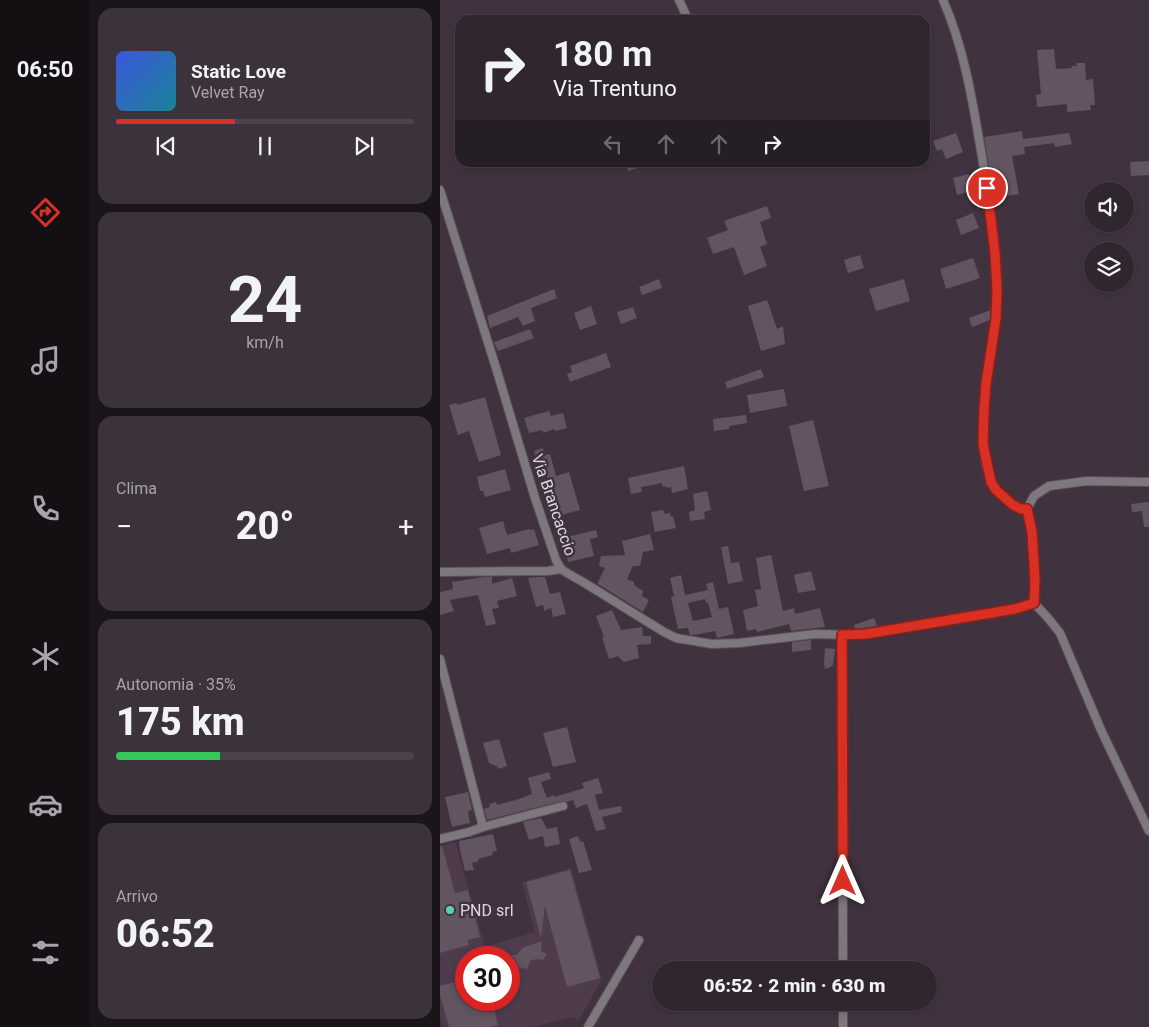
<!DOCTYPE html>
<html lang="it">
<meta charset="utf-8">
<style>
:root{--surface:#30262f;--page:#3c323b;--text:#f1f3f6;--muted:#a8a5aa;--line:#4b434b;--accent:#d93025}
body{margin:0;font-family:Roboto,sans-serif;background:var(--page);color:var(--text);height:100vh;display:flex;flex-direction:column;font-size:19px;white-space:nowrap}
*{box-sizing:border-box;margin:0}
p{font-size:16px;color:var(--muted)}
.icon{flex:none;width:28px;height:28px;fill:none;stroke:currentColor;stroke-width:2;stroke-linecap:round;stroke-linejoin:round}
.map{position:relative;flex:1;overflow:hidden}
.side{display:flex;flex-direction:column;gap:8px;padding:8px;background:#1a151a;width:350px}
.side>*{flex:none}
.guide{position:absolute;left:15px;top:15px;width:475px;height:152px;border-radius:15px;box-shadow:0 2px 8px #0003,0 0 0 1px var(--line);background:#30262f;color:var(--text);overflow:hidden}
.controls{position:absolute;left:644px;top:182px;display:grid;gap:10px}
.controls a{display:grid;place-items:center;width:50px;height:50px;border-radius:50%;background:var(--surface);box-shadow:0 2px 8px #0003,0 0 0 1px var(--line);font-size:25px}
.speed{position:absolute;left:15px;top:946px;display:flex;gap:10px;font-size:25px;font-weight:700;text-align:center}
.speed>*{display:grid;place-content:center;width:65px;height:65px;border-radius:50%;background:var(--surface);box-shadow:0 2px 8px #0003,0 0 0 1px var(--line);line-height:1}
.speed .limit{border:8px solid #d22;background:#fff;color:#111}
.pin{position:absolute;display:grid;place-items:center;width:42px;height:42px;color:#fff;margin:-21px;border:2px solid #fff;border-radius:50%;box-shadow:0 1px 5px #0007}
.me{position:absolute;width:55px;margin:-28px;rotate:0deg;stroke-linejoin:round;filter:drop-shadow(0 0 4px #0008)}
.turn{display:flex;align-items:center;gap:18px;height:105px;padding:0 15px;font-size:22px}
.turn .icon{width:65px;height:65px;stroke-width:2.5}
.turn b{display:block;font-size:35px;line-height:42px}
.lanes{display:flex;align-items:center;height:48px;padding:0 15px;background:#0003;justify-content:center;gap:25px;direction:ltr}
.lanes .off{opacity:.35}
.big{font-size:38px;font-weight:800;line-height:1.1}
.side .tile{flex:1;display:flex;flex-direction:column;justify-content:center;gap:8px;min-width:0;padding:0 18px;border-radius:15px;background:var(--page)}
.side .dial{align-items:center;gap:0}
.dial b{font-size:65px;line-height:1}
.song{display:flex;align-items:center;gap:15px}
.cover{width:60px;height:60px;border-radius:8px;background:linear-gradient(135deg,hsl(230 70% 55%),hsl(190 70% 35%))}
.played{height:5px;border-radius:2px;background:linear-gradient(90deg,var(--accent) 40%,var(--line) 40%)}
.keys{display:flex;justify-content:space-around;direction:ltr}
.heat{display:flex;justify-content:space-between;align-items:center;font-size:28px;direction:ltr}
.charge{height:8px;border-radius:4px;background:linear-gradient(90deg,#34c759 35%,var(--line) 0)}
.trip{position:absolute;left:212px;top:961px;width:285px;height:50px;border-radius:25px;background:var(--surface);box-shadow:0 2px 8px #0003,0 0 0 1px var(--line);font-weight:800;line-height:50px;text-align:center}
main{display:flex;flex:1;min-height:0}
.menu{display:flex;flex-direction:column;width:90px;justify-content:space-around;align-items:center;background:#130f13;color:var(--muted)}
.menu .icon{width:35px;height:35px}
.menu .on{color:var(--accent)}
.menu b{font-size:22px;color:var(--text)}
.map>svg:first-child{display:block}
.built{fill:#4e3c4c;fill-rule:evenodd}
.building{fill:#625461;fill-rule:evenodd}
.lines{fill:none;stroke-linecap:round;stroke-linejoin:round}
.minor-casing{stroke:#5d515c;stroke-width:10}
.minor{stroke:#7e777d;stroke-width:8}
.route-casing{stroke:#8d1f18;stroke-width:12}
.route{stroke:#d93025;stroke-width:9}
.poi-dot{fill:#5eceb8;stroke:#40333f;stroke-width:2}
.labels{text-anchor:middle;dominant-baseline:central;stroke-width:5;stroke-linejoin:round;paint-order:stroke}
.street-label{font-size:16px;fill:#dfd7df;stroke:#40333f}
.poi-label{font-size:16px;fill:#dfd7df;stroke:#40333f;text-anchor:start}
</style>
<main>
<nav class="menu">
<b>06:50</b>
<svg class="icon on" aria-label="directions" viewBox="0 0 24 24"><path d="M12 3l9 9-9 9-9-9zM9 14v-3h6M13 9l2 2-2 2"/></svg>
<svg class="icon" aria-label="music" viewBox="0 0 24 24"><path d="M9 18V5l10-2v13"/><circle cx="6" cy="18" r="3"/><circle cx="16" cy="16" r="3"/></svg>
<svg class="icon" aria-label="phone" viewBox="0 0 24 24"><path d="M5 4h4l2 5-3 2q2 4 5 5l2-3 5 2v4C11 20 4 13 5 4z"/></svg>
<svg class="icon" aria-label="climate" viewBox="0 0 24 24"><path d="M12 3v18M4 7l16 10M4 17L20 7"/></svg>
<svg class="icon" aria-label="car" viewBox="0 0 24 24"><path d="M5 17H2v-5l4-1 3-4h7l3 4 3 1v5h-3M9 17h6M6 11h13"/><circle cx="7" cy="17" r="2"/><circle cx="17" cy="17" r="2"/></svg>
<svg class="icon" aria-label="filters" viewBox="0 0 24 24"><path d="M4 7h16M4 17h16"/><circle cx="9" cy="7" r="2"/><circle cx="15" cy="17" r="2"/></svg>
</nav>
<section class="side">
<div class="tile">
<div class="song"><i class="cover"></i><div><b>Static Love</b><p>Velvet Ray</p></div></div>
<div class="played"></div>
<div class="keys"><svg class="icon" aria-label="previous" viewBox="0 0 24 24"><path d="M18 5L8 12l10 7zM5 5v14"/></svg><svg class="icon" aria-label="pause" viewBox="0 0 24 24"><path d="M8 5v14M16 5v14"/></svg><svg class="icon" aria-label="next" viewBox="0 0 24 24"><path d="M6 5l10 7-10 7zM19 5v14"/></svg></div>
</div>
<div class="tile dial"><b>24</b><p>km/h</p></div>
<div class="tile"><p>Clima</p>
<div class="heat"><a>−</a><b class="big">20°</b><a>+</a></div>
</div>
<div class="tile"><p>Autonomia · 35%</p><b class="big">175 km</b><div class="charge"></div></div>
<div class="tile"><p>Arrivo</p><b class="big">06:52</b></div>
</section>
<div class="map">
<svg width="709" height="1027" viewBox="0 0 709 1027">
<rect width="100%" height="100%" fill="#40333f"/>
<!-- built -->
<path class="built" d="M15 842 45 947 95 932 82 882 131 868 162 979 139 1020 131 1017 93 1027H3L0 1016V846ZM26 958H69V1000H26Z"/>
<!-- building -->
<g class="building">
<polygon points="614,49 616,69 632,68 631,66 637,66 636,63 645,63 646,80 653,79 655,105 650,105 651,110 627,112 627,104 597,107 596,95 601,94 597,50"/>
<polygon points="582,131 583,139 629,133 632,144 615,147 614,143 584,147 585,154 572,156 579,194 554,198 544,137"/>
<polygon points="516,133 523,152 506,159 502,149 497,151 493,141"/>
<polygon points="709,161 709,175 691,176 690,162"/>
<polygon points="186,162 211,162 211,164 188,171"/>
<polygon points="529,174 533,191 517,195 513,178"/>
<polygon points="327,206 331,218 320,222 327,244 320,247 327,266 304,275 294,247 273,254 267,238 288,230 284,221"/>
<polygon points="533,213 539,228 521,235 516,220"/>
<polygon points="420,255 424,268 408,273 404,260"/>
<polygon points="533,258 540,278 506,289 500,269"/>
<polygon points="219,279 222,288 202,295 199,287"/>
<polygon points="464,279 470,301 436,311 429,289"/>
<polygon points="114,289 117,298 91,308 95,321 83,326 78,317 50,328 47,316"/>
<polygon points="327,300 337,329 343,326 345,344 321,351 308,306"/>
<polygon points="151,306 157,324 140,330 134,313"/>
<polygon points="193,307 197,318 181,324 177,312"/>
<polygon points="551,310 550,320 532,327 529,318"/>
<polygon points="90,329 94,338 58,351 54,342"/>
<polygon points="166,353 171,367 130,382 127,374 132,372 130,366"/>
<polygon points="321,369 324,377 287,389 285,382"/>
<polygon points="344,389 347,406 310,413 307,395"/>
<polygon points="45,397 61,455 39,462 29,431 18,435 9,405 17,403 17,405"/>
<polygon points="109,411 111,416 123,413 127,428 115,431 114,429 103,433 102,430 89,433 84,418"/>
<polygon points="306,415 307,423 289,426 289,429 274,431 273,419"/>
<polygon points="373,420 389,486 364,491 349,426"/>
<polygon points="103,448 105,455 110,454 116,476 129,472 140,510 118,516 104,466 99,467 94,451"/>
<polygon points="244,466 248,489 232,493 231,487 227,488 226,486 223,487 222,483 201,487 202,492 191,494 188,478"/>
<polygon points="65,469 71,490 45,497 43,491 40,491 37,477"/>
<polygon points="267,491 271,510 264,512 265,519 250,521 249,512 255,510 253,494"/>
<polygon points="709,502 709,527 704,527 702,511 692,512 691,504"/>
<polygon points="223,510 225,514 230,513 231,517 233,516 236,528 215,532 211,512"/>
<polygon points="63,521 67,535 89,529 90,530 94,529 99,545 71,553 70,548 47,554 39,528"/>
<polygon points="156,530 158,537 150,539 154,556 128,562 123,538"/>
<polygon points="210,534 214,550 203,552 200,566 193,566 187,579 194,582 194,585 203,591 202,596 209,600 203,612 158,584 158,582 165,568 159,566 161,556 185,555 182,541"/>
<polygon points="288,546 291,563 299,562 303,581 288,584 281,547"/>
<polygon points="331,555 343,611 354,608 355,614 380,608 385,627 351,631 349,624 317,632 316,629 307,631 303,610 318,606 315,590 321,589 316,558"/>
<polygon points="371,571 376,590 358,593 354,575"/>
<path d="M241 575 245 595 268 590 266 584 273 582 279 609 288 607 294 634 277 638 275 631 254 635H250L248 628 238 629 231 597 234 596 230 578ZM265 599 266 603H268L272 617 253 621 248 603Z"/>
<polygon points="44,577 52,577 52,584 72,578 77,596 57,601 59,608 52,609 56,624 46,626 38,595 10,600 14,611 0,615 0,592 13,589 12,582"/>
<polygon points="99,577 105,577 110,594 120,592 126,614 113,617 111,608 104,611 103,605 96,607 88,578"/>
<polygon points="172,610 181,630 202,627 203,636 211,636 211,644 197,645 199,658 184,662 178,656 169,659 162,637 164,637 156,616"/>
<polygon points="434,618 437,626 415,629 414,625"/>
<polygon points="371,640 371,650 352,652 352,642"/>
<polygon points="385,648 395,649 393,665 389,668 385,669 384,664"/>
<polygon points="127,727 136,762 113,767 103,733"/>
<polygon points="59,739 67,766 58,769 57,766 53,765 49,763 43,743"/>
<polygon points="109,772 111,779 101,782 107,798 114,795 115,797 144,788 142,783 158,778 163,793 155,795 159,810 181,806 182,812 162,817 166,829 156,831 147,804 136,808 133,800 127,802 122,801 47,820 44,809 50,807 49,804 56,802 57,805 79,799 92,794 88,778"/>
<polygon points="28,792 32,810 28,811 30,823 12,827 5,797"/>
<polygon points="101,818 107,829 117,827 120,844 105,847 103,836 89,840 83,822"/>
<polygon points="53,834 57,851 52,852 53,855 38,859 39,861 32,863 34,870 25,871 20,850 19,841"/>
<polygon points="138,836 140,842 143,841 152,870 139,873 129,839"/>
<polygon points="0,846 2,846 15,893 28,890 40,937 27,940 29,945 0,953"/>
<polygon points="130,870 160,978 127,987 105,906 101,938 86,882"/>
<polygon points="102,941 101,951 107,954 103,960 98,959 91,960 87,969 69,965 69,955 77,955 82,948"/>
<polygon points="26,979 26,1000 52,1000 58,1025 50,1027 9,1027 0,995 0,986"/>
</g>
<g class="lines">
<defs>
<g id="minor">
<polyline points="239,0 246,15"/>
<path d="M503 0C525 50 533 104 542 157 550 206 559 255 557 304 554 343 544 381 543 420 543 429 542 438 543 447 545 459 548 481 556 490 559 494 563 497 567 500 573 506 579 509 587 509"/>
<polyline points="0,190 57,371 95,498 116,560 121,569 127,573 143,582 224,632 236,638 272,644 299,643 375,634 415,635 575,609 594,603"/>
<polyline points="0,572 108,571 121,569"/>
<polyline points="594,603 608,618 620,633 661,730 709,831"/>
<polyline points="594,603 595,580 593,532 587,509 594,496 609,486 647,481 709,482"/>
<polyline points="402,635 403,970"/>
<polyline points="0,659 43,827 29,832 0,839"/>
<polyline points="43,827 123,806"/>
<polyline points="403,1002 403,1027"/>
<polyline points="148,1027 199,940"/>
</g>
</defs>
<!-- minor casing -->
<use href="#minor" class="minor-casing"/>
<!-- minor -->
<use href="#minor" class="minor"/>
</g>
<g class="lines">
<defs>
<polyline id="route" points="403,881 402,635 426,634 575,609 594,603 595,580 592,532 587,509 581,509 573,505 556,490 551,482 543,444 544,410 546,384 556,318 557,290 555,253 547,188"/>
</defs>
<!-- route casing -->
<use href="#route" class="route-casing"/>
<!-- route -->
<use href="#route" class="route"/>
</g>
<!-- markers -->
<circle class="poi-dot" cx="10" cy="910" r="5"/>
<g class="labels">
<!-- street labels -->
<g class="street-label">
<text transform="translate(114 505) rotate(71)">Via Brancaccio</text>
</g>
<!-- poi labels -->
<g class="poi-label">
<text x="20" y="910">PND srl</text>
</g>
</g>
</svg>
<div class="controls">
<a><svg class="icon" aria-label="sound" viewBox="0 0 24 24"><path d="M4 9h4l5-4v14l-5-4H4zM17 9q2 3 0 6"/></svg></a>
<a><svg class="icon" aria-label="layers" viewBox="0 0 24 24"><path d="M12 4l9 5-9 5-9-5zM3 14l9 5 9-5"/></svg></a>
</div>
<div class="speed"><div class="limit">30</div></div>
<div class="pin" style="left:547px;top:188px;background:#d93025"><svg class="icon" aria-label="arrive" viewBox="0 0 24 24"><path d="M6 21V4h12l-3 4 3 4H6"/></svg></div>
<svg class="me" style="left:403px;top:881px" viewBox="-20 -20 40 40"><path d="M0-17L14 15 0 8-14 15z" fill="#d93025" stroke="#fff" stroke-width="4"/></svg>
<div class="trip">06:52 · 2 min · 630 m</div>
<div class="guide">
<div class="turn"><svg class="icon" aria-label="right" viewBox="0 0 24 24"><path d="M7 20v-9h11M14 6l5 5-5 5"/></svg><div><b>180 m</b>Via Trentuno</div></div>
<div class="lanes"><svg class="icon off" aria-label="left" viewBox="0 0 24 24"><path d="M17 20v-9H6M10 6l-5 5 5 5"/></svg><svg class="icon off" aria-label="ahead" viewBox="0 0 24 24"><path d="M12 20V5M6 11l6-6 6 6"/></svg><svg class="icon off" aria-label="ahead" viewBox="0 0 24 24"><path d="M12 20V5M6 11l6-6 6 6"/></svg><svg class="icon" aria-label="right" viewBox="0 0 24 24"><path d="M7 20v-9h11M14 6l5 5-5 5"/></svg></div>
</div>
</div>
</main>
